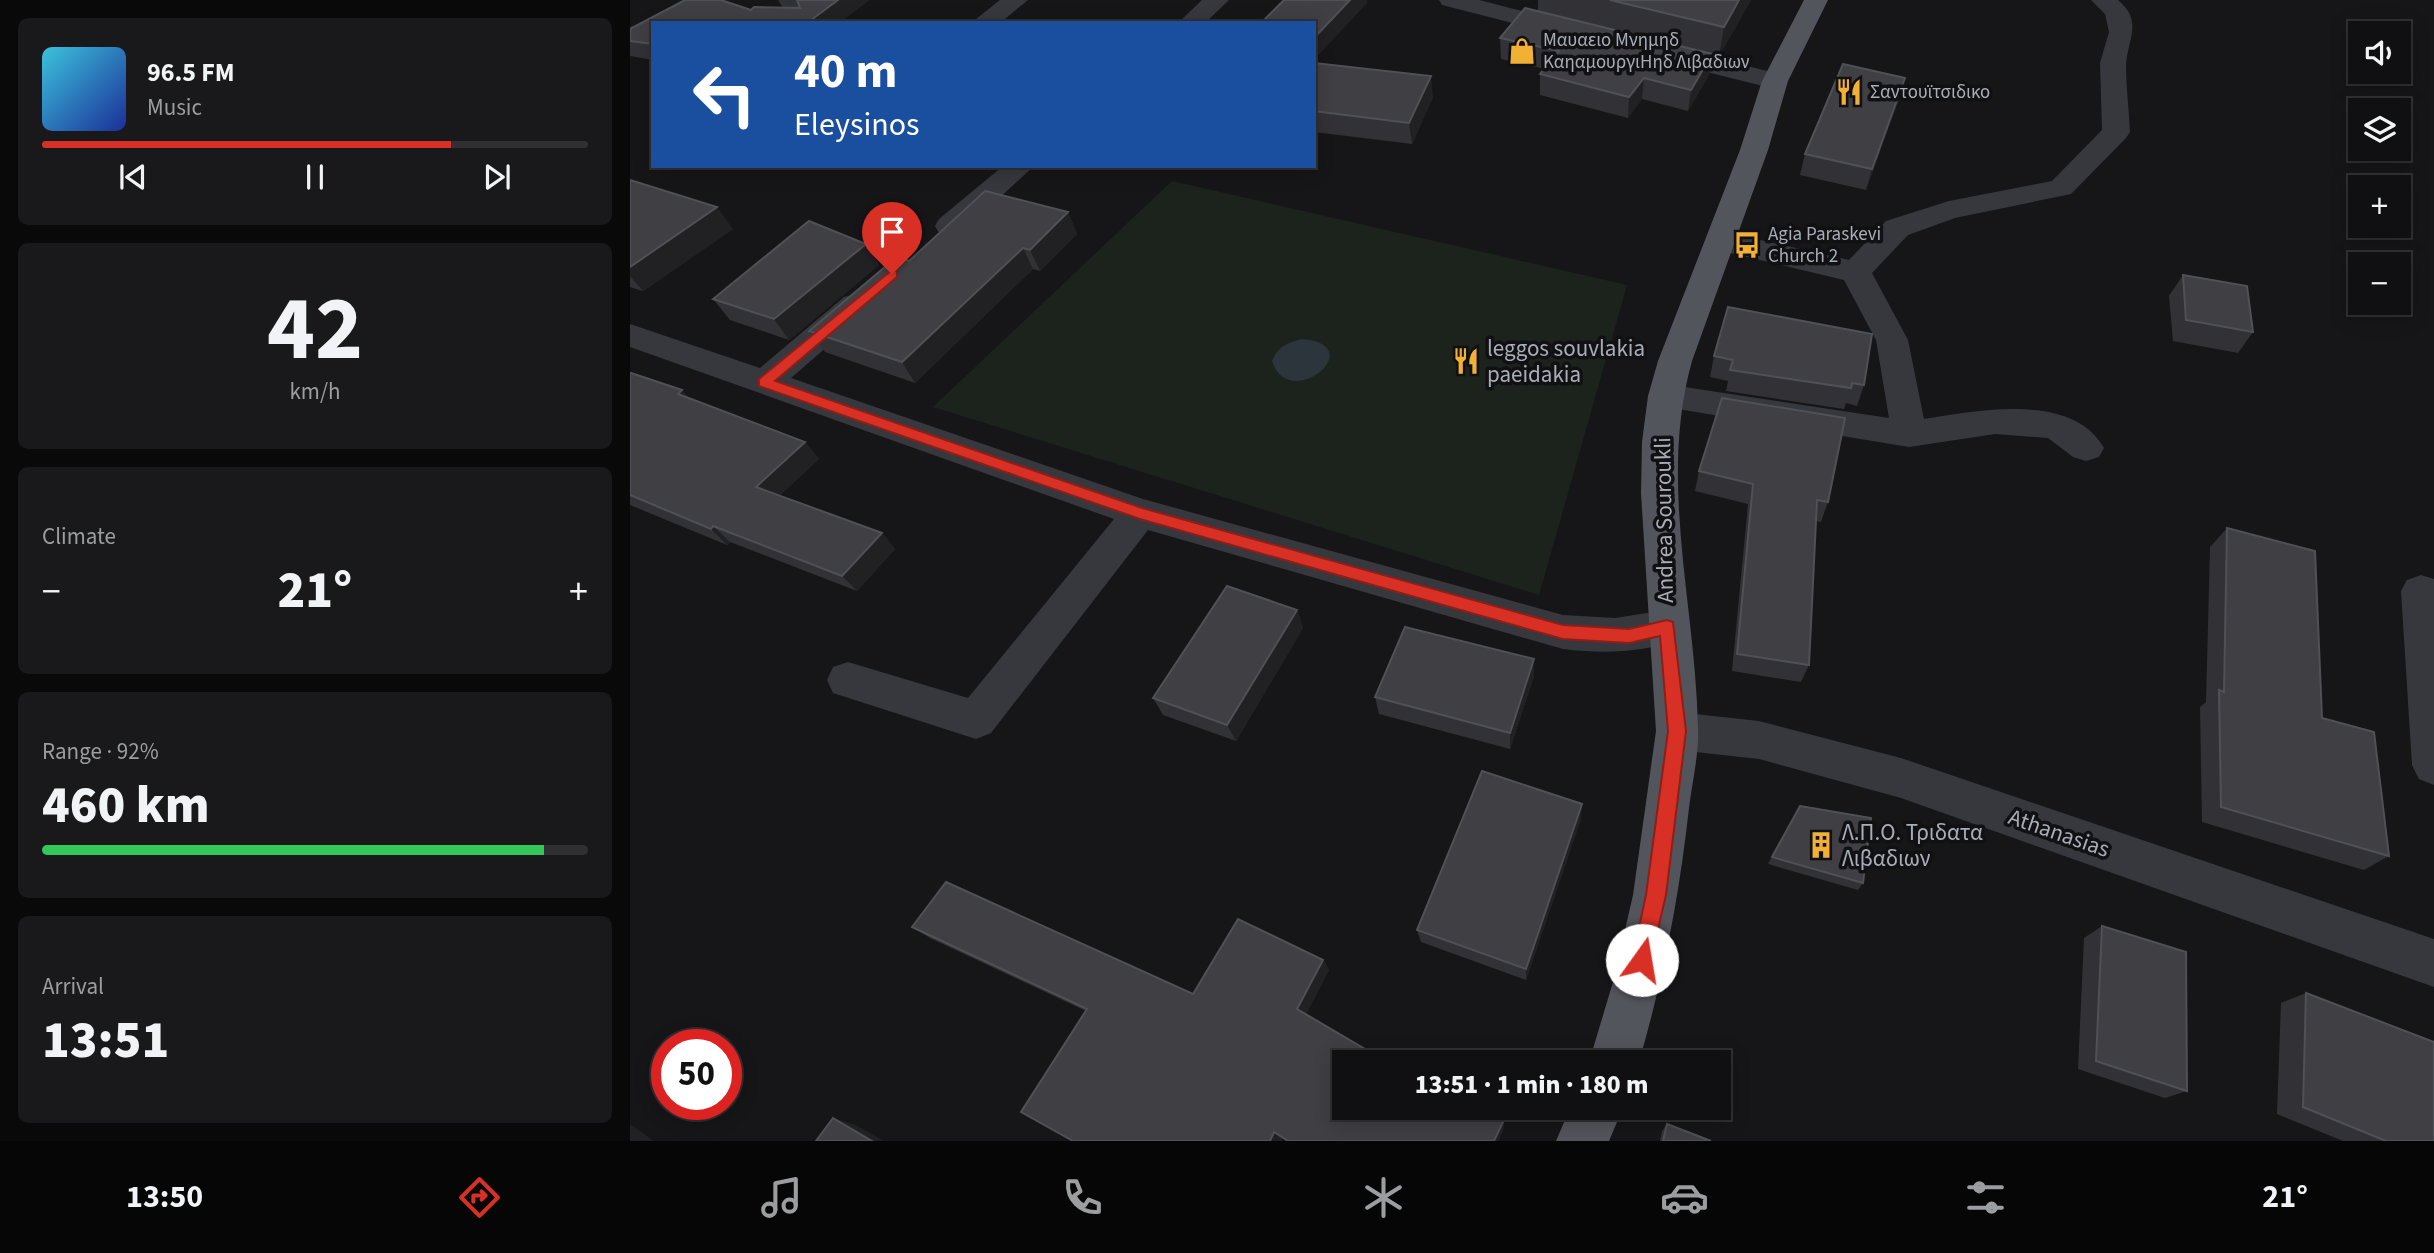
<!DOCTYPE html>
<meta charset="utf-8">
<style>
:root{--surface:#101012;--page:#19191b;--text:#f1f3f6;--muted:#9c9d9f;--line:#303032;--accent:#d93025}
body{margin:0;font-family:"Source Sans 3",sans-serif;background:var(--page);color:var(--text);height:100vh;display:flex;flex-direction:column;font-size:26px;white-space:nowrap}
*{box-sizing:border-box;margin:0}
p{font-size:23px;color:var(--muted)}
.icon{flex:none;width:38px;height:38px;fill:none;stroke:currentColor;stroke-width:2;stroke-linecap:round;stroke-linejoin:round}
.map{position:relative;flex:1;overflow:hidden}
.details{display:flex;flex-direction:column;gap:18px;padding:18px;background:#09090a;width:630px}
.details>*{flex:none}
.top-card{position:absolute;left:21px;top:21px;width:665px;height:147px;border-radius:0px;box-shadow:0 4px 18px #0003,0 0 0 2px var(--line);background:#1a4fa0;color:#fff;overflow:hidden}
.tools{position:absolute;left:1718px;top:21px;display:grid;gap:14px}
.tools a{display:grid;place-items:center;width:63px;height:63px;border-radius:0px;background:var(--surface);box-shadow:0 4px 18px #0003,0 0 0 2px var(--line);font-size:35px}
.speed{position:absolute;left:21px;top:1029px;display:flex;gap:14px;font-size:35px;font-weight:700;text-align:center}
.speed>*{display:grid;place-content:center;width:91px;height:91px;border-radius:50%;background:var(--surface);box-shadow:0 4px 18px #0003,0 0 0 2px var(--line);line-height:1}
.speed .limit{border:10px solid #d22;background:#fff;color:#111}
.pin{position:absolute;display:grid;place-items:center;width:60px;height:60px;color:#fff;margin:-72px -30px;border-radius:50% 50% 50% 0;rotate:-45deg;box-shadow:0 0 7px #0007}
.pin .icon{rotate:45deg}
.me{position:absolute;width:77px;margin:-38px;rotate:13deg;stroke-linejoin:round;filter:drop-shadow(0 0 5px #0008)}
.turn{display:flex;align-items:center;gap:24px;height:147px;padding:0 28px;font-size:32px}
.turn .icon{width:91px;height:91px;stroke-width:2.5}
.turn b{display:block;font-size:49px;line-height:60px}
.big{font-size:52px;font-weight:800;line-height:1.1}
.details .card{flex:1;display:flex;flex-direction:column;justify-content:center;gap:10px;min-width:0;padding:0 24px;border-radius:10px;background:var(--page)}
.details .dial{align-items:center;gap:0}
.dial b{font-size:91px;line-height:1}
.song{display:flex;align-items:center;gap:21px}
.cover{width:84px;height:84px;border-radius:10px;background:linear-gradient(135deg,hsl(190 70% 55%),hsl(230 70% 35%))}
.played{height:7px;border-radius:4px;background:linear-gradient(90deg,var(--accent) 75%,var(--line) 75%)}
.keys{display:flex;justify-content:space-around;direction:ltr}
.heat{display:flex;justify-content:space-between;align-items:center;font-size:38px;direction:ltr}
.charge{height:10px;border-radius:5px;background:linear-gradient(90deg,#34c759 92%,var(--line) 0)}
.trip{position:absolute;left:702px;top:1050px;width:399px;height:70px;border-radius:0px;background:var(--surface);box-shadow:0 4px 18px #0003,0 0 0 2px var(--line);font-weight:800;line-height:70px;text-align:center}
.menu{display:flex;height:112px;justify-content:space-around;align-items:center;background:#060607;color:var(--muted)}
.menu .icon{width:49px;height:49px}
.menu .active{color:var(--accent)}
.menu b{font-size:32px;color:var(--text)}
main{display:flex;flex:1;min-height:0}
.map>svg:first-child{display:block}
.green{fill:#1c231d}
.water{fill:#2c353c}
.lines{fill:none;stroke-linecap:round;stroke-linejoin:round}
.minor{fill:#37383d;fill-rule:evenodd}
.major{fill:#53555c;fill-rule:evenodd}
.wall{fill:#323236}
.shaded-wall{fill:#212124}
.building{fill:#3f3f44;stroke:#4f5156;stroke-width:2}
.route{fill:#d93025;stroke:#8d1f18;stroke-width:2}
.labels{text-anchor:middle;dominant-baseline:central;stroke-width:7;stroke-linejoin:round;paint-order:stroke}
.far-poi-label{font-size:19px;fill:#a8adb8;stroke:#111113;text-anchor:start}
.poi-label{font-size:23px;fill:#a8adb8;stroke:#111113;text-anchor:start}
.street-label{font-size:23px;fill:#a8adb8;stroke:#111113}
</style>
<main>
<section class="details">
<div class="card">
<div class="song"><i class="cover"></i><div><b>96.5 FM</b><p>Music</p></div></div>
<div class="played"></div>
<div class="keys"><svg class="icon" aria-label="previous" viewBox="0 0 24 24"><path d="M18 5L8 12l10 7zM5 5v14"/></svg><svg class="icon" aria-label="pause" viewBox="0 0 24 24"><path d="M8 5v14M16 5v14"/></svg><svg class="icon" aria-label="next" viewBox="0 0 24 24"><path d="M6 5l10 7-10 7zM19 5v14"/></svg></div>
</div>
<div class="card dial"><b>42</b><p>km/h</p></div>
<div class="card"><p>Climate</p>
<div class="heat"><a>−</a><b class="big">21°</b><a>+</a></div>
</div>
<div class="card"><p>Range · 92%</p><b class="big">460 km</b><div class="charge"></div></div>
<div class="card"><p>Arrival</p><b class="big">13:51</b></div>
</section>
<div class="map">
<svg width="1804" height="1141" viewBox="0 0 1804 1141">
<rect width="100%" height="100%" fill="#161618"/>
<!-- green -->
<polygon class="green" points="542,181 997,285 909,595 303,407"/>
<!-- water -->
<path class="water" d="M672 339C742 345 659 414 642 361 648 347 656 343 672 339Z"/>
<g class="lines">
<!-- minor -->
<g class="minor">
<polygon points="370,0 398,0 370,23 341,23"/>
<polygon points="572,0 599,0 575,23 548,23"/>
<polygon points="809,0 849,0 946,25 949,30 946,35 937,37 812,5"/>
<path d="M1461 0H1488C1514 22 1497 39 1496 66 1496 88 1499 110 1500 132L1496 138 1441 194 1325 218 1278 235 1242 273 1278 340 1294 419C1346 411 1442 391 1474 448L1469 457 1456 461 1443 457 1418 438 1365 434 1279 447 1023 405 1018 396 1023 387 1035 384 1259 418 1246 340 1214 280 1079 248 1075 241 1079 234 1090 231 1219 260 1256 221 1319 201 1422 181 1472 130 1470 63 1479 32 1475 14Z"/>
<polygon points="1030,45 1154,75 1158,81 1154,87 1145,89 1021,58 1017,53 1021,48"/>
<polygon points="373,166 404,166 331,233 320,235 309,233 305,226 309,219"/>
<path d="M225 294 236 297 241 305 236 313 161 378 513 499 933 615 985 618 1037 610 1051 615 1057 627 1051 639C1012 653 974 654 933 649L518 530 361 733 346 739 203 693 197 680 203 667 218 662 338 698 484 519 0 347V324L130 368 214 297Z"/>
<polygon points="1791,575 1804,579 1804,785 1789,779 1782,765 1771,591 1777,580"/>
<polygon points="1047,712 1129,721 1271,758 1804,939 1804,987 1271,798 1129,759 1047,750 1032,745 1026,731 1032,717"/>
</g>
<!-- major -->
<g class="major">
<path d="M1174 0H1198L1158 81 1138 150 1062 361C1028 483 1066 606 1068 729 1069 755 1062 783 1059 808 1049 898 1034 975 1009 1062H959L983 982 1003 895 1026 731 1011 493 1012 442 1018 396 1028 361 1110 150 1132 81Z"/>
<polygon points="940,1108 993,1108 979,1141 926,1141"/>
</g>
</g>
<!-- wall -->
<g class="wall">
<polygon points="55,0 91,0 121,10 124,7 153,8 148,0 239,0 209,23 23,23 23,60 0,56 0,29"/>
<polygon points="908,0 1121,0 1089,56 1082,54 1079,75 1058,111 1012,99 998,118 910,95 910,74 915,69 871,59 870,38 908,11"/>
<polygon points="684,63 803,97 782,144 684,132"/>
<polygon points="1275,78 1269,99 1236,190 1170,175 1175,154"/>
<polygon points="0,180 103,229 13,291 0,287"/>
<polygon points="438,212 447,234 410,271 403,269 285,383 195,352 179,331 279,261"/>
<polygon points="236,244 249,265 159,340 100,320 83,299"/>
<polygon points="1553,275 1623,332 1608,353 1543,341 1539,296"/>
<polygon points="1084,356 1234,385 1227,406 1216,403 1214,409 1096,391 1098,381 1080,377"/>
<polygon points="0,374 60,399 175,442 189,459 149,496 252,533 265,549 227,591 100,542 97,545 0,505"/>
<polygon points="1069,471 1198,502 1191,522 1186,521 1179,665 1171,682 1102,671 1118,504 1065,491"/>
<polygon points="1597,528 1692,718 1759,856 1734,870 1572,822 1570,707 1576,702 1580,547"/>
<polygon points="667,610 673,628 606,741 533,715 523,698"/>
<polygon points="904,676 880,749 749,714 745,697"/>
<polygon points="1170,806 1233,883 1228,890 1138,864"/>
<polygon points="951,819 896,980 791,942 787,930"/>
<polygon points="1472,926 1557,1091 1535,1098 1448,1069 1454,938"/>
<polygon points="282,927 563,994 693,960 699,970 676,1014 714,1062 873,1122 874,1128 868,1141 657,1141 456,1011 300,938"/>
<polygon points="1676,993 1804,1141 1713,1141 1647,1114 1651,1003"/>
<polygon points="1037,1124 1081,1141 1030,1141 1032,1131"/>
</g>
<!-- shaded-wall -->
<g class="shaded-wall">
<polygon points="208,0 239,0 209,23 177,23"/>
<polygon points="720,0 737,0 737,3 684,60 684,38"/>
<polygon points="1109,0 1121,0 1089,56 1094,27"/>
<polygon points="1082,54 1079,75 1058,111 1061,90"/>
<polygon points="801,76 803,97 782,144 779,123"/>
<polygon points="1014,78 1012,99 998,118 999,97"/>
<polygon points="1275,78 1269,99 1236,190 1242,169"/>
<polygon points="87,207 103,229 13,291 0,276 0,267"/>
<polygon points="438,212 447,234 410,271 400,250"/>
<polygon points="236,244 249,265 159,340 144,319"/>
<polygon points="393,248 403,269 285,383 272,362"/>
<polygon points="52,390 67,407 48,394"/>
<polygon points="175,442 189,459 141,503 126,487"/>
<polygon points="83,526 100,542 97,545 81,529"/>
<polygon points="252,533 265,549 227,591 212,576"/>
<polygon points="667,610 673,628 606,741 597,725"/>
<polygon points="904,659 904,676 880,749 880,733"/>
<polygon points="952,804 951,819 896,980 896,969"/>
<polygon points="693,960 699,970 674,1018 667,1009"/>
<polygon points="203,1118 226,1125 254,1141 242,1141"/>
<polygon points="873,1122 874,1128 868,1141 864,1141"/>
<polygon points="0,1124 24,1141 0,1141"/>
<polygon points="644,1132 652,1138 651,1141 640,1141"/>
</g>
<!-- building -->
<g class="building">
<polygon points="55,0 91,0 121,10 124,7 170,8 167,0 208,0 177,23 23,23 23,44 0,41 0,29"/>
<polygon points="654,0 720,0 684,38 684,23 631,23"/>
<polygon points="980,0 1109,0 1094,27"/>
<polygon points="895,8 1082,54 1061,90 1014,78 999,97 910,74 929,51 870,38"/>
<polygon points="684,63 801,76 779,123 684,111"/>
<polygon points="1213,64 1275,78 1242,169 1175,154"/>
<polygon points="0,180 87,207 0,267"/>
<polygon points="355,191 438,212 400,250 393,248 272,362 179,331 268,256 279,261"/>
<polygon points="179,221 236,244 144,319 83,299"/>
<polygon points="1553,275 1617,286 1623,332 1556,320"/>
<polygon points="1098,307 1242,334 1234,385 1222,383 1221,388 1100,370 1103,360 1084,356"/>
<polygon points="1,373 52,390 48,394 175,442 126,487 252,533 212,576 83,526 81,529 0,495 0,374"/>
<polygon points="1092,398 1215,418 1198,502 1187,500 1179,665 1107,654 1123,484 1069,471"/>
<polygon points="1597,528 1685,551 1692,718 1744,732 1759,856 1591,807 1589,690 1594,692"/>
<polygon points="597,586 667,610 597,725 523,698"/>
<polygon points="775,627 904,659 880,733 745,697"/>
<polygon points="852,771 952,804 896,969 787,930"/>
<polygon points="1170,806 1241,818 1233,883 1142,857"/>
<polygon points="316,882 563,994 608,919 693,960 667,1009 757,1062 714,1062 714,1108 847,1108 873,1122 864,1141 658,1141 644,1132 640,1141 443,1141 391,1112 457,1009 282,927"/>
<polygon points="1472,926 1556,952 1557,1091 1466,1061"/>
<polygon points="1676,993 1804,1042 1804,1141 1756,1141 1673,1107"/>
<polygon points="203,1118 242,1141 186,1141"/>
<polygon points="1037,1124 1081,1141 1033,1141"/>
</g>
<!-- route -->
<polygon class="route" points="262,270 267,271 267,277 145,381 512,508 933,625 999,629 1037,620 1043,622 1056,731 1036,895 1019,967 1012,970 1005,967 1002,960 1016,895 1038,731 1030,636 999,643 933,639 510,519 129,386 129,379"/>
<!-- icons -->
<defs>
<symbol id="shop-bare" viewBox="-9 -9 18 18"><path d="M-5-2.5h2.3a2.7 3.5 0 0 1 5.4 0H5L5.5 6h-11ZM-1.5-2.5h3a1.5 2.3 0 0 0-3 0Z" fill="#f2b134" stroke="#111113" stroke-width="2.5" paint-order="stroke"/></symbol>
<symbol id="restaurant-bare" viewBox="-9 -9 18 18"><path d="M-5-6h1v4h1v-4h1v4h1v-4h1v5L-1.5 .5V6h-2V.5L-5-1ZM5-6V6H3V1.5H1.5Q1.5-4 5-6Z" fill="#f2b134" stroke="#111113" stroke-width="2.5" paint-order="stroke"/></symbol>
<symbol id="bus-bare" viewBox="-9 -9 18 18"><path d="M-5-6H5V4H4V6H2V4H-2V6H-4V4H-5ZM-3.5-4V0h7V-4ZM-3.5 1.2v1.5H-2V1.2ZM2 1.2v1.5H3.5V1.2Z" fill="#f2b134" stroke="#111113" stroke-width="2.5" paint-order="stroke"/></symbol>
<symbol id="building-bare" viewBox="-9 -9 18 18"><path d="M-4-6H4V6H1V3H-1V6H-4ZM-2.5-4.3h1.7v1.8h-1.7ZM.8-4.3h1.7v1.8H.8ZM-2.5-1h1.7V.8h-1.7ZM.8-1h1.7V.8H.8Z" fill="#f2b134" stroke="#111113" stroke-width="2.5" paint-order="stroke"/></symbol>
</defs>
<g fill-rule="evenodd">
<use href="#shop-bare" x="873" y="32" width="38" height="38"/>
<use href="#restaurant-bare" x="1200" y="73" width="38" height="38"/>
<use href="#bus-bare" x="1098" y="226" width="38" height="38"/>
<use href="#restaurant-bare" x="817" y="342" width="38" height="38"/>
<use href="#building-bare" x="1172" y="826" width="38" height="38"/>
</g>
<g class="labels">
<!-- far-poi labels -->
<g class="far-poi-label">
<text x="913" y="40">Μαυαειο Μνημηδ<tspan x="913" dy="22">ΚαηαμουργιΗηδ Λιβαδιων</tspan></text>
<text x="1240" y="92">Σαντουϊτσιδικο</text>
<text x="1138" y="234">Agia Paraskevi<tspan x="1138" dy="22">Church 2</tspan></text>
</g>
<!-- poi labels -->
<g class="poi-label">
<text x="857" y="348">leggos souvlakia<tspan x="857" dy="26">paeidakia</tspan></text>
<text x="1212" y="832">Λ.Π.Ο. Τριδατα<tspan x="1212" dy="26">Λιβαδιων</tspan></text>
</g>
<!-- street labels -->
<g class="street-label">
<text transform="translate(1034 520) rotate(-91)">Andrea Souroukli</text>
<text transform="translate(1429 833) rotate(19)">Athanasias</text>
</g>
</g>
</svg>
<div class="tools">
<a><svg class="icon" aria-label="sound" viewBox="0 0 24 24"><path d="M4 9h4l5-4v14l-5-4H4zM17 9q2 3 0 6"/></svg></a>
<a><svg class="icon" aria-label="layers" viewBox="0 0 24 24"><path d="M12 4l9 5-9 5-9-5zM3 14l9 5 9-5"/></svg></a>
<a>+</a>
<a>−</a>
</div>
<div class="speed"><div class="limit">50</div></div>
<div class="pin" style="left:262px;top:274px;background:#d93025"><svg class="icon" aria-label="arrive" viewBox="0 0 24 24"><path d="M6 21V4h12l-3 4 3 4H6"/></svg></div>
<svg class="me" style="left:1012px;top:960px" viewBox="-20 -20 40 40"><circle r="19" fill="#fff"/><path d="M0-13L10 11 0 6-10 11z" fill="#d93025"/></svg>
<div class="trip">13:51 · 1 min · 180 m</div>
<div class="top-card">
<div class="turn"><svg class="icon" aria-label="left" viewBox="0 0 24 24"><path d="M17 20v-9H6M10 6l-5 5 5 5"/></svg><div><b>40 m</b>Eleysinos</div></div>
</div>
</div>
</main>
<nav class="menu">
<b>13:50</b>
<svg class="icon active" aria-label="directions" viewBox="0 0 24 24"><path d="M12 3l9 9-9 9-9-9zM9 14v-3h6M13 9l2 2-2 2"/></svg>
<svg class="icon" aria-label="music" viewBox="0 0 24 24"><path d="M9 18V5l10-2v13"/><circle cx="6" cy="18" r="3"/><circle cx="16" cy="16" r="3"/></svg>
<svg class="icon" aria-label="phone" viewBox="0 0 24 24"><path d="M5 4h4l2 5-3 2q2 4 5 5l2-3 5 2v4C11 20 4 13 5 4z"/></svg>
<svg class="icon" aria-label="climate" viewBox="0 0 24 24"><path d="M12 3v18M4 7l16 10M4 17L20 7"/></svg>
<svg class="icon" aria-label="car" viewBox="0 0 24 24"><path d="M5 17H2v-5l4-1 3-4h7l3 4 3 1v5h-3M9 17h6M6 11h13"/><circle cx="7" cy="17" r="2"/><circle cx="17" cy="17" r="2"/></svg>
<svg class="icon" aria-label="filters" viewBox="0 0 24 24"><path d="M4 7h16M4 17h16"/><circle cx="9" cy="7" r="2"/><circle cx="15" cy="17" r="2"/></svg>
<b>21°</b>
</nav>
